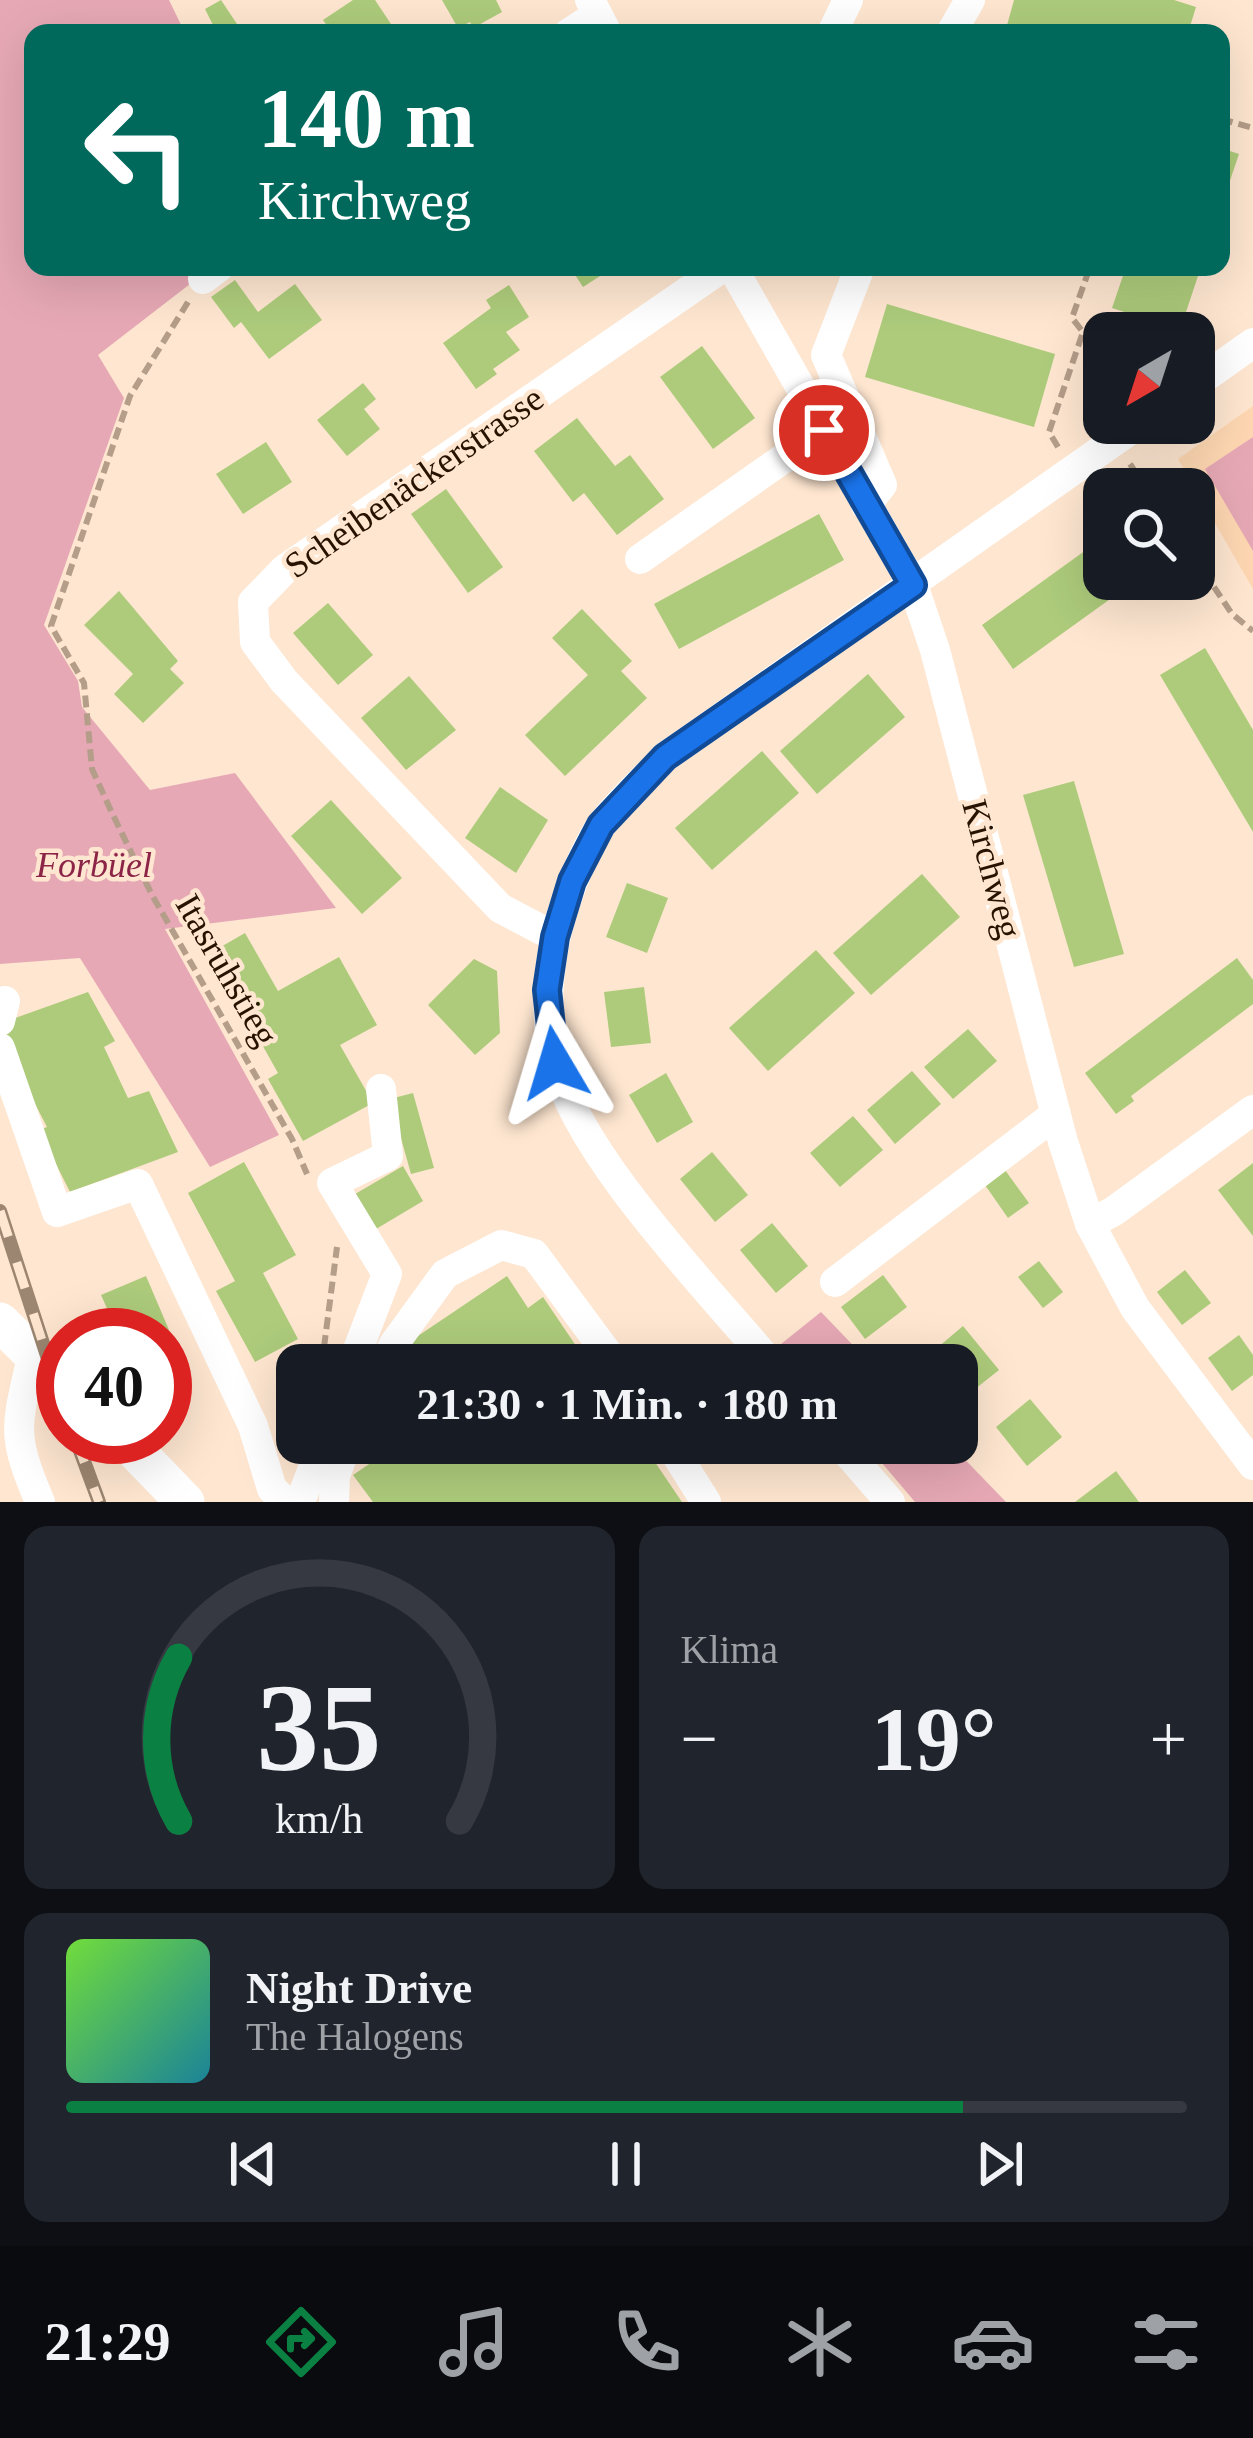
<!DOCTYPE html>
<html lang="de">
<meta charset="utf-8">
<style>
:root{--surface:#171b24;--page:#20242c;--text:#f1f3f6;--muted:#9ea1a6;--line:#363941;--accent:#0b8043}
body{margin:0;font-family:"Times New Roman",serif;background:var(--page);color:var(--text);height:100vh;display:flex;flex-direction:column;font-size:45px;white-space:nowrap}
*{box-sizing:border-box;margin:0}
p{font-size:39px;color:var(--muted)}
.icon{flex:none;width:66px;height:66px;fill:none;stroke:currentColor;stroke-width:2;stroke-linecap:round;stroke-linejoin:round}
.map{position:relative;height:1502px;overflow:hidden}
.sheet{display:flex;flex-direction:column;gap:24px;padding:24px;background:#0d0f14;flex:1}
.sheet>*{flex:none}
.top-card{position:absolute;left:24px;top:24px;width:1206px;height:252px;border-radius:24px;box-shadow:0 12px 48px #0002;background:#00695c;color:#fff;overflow:hidden}
.needle{width:78px;rotate:219deg}
.buttons{position:absolute;left:1083px;top:312px;display:grid;gap:24px}
.buttons a{display:grid;place-items:center;width:132px;height:132px;border-radius:24px;background:var(--surface);box-shadow:0 12px 48px #0002;font-size:60px}
.speed{position:absolute;left:36px;top:1308px;display:flex;gap:24px;font-size:60px;font-weight:700;text-align:center}
.speed>*{display:grid;place-content:center;width:156px;height:156px;border-radius:50%;background:var(--surface);box-shadow:0 12px 48px #0002;line-height:1}
.speed .limit{border:18px solid #d22;background:#fff;color:#111}
.pin{position:absolute;display:grid;place-items:center;width:102px;height:102px;color:#fff;margin:-51px;border:6px solid #fff;border-radius:50%;box-shadow:0 3px 12px #0007}
.me{position:absolute;width:132px;margin:-66px;rotate:353deg;stroke-linejoin:round;filter:drop-shadow(0 0 9px #0008)}
.turn{display:flex;align-items:center;gap:42px;height:252px;padding:0 36px;font-size:54px}
.turn .icon{width:156px;height:156px;stroke-width:2.5}
.turn b{display:block;font-size:84px;line-height:102px}
.big{font-size:90px;font-weight:800;line-height:1.1}
.sheet .widget{flex:1;display:flex;flex-direction:column;justify-content:center;gap:18px;min-width:0;padding:0 42px;border-radius:24px;background:var(--page)}
.sheet .dial{align-items:center;gap:0}
.dial svg{height:312px;overflow:visible;fill:none;stroke:var(--line);stroke-width:7;stroke-linecap:round;text-anchor:middle}
.dial text{fill:var(--text);stroke:none}
.song{display:flex;align-items:center;gap:36px}
.cover{width:144px;height:144px;border-radius:18px;background:linear-gradient(135deg,hsl(100 70% 55%),hsl(190 70% 35%))}
.played{height:12px;border-radius:6px;background:linear-gradient(90deg,var(--accent) 80%,var(--line) 80%)}
.keys{display:flex;justify-content:space-around;direction:ltr}
.heat{display:flex;justify-content:space-between;align-items:center;font-size:66px;direction:ltr}
.sheet .tiles{flex:1;display:grid;gap:24px;grid-template-columns:1fr 1fr}
.widget:last-child{grid-column:span 2}
.trip{position:absolute;left:276px;top:1344px;width:702px;height:120px;border-radius:24px;background:var(--surface);box-shadow:0 12px 48px #0002;font-weight:800;line-height:120px;text-align:center}
.dock{display:flex;height:192px;justify-content:space-around;align-items:center;background:#090b0e;color:var(--muted)}
.dock .icon{width:84px;height:84px}
.dock .selected{color:var(--accent)}
.dock b{font-size:54px;color:var(--text)}
.map>svg:first-child{display:block}
.built{fill:#fed7b2}
.green{fill:#e6a8b5}
.building{fill:#adcb7b}
.lines{fill:none;stroke-linecap:round;stroke-linejoin:round}
.path{stroke:#b49d89;stroke-width:6;stroke-dasharray:12 6;stroke-linecap:butt}
.minor{stroke:#fff;stroke-width:30}
.major{stroke:#fff;stroke-width:39}
.rail-casing{stroke:#9c8671;stroke-width:14}
.rail{stroke:#fee6d0;stroke-width:9;stroke-dasharray:27;stroke-linecap:butt}
.route-casing{stroke:#114b97;stroke-width:30}
.route{stroke:#1a73e8;stroke-width:21}
.labels{text-anchor:middle;dominant-baseline:central;stroke-width:9;stroke-linejoin:round;paint-order:stroke}
.street-label{font-size:36px;fill:#271200;stroke:#fee6d0}
.park-label{font-size:36px;font-style:italic;fill:#8b2446;stroke:#fee6d0}
</style>
<div class="map">
<svg width="1253" height="1502" viewBox="0 0 1253 1502">
<rect width="100%" height="100%" fill="#fee6d0"/>
<!-- built -->
<polygon class="built" points="1253,406 1253,589 1178,459"/>
<!-- green -->
<g class="green">
<polygon points="0,0 169,0 185,33 33,33 33,267 212,267 98,355 124,398 44,625 78,681 82,707 150,790 235,773 336,908 165,929 279,1135 210,1167 80,958 0,964"/>
<polygon points="1253,437 1253,551 1205,469"/>
<polygon points="821,1312 872,1365 799,1365 781,1344"/>
<polygon points="865,1443 949,1443 1006,1502 915,1502"/>
</g>
<!-- building -->
<g class="building">
<polygon points="221,0 243,33 217,33 205,9"/>
<polygon points="353,0 375,0 397,33 332,33 323,20"/>
<polygon points="442,0 496,0 502,12 473,28 470,22 458,28"/>
<polygon points="1014,0 1174,0 1196,7 1188,33 1020,33 1006,29"/>
<polygon points="1221,148 1239,154 1222,204 1221,204"/>
<polygon points="570,267 614,267 583,287"/>
<polygon points="1126,267 1201,267 1180,330 1112,308"/>
<polygon points="235,280 258,312 295,284 322,320 269,359 241,322 234,328 211,297"/>
<polygon points="509,285 529,317 506,332 520,350 493,369 497,374 476,389 443,343 491,308 486,300"/>
<polygon points="887,304 1055,354 1034,427 865,377"/>
<polygon points="702,346 755,418 713,449 660,377"/>
<polygon points="363,383 376,399 364,409 380,429 347,456 317,420"/>
<polygon points="577,418 615,466 630,455 664,499 617,535 584,493 573,502 534,451"/>
<polygon points="266,442 292,482 243,514 216,474"/>
<polygon points="446,489 503,567 468,593 411,514"/>
<polygon points="819,514 844,560 679,649 654,604"/>
<polygon points="1104,537 1104,579 1138,579 1013,669 982,625"/>
<polygon points="119,591 178,661 170,669 184,683 143,723 114,694 133,674 84,625"/>
<polygon points="328,603 373,655 338,685 293,633"/>
<polygon points="582,609 632,661 621,671 647,698 565,776 525,735 588,675 552,638"/>
<polygon points="1205,648 1253,730 1253,832 1160,675"/>
<polygon points="868,674 905,717 817,794 780,751"/>
<polygon points="409,676 456,730 406,770 361,718"/>
<polygon points="762,751 799,793 712,870 675,828"/>
<polygon points="1074,781 1124,954 1074,967 1023,795"/>
<polygon points="500,787 548,820 516,873 465,838"/>
<polygon points="331,800 402,878 362,914 291,836"/>
<polygon points="922,874 960,917 871,995 833,953"/>
<polygon points="627,883 668,898 647,953 606,937"/>
<polygon points="245,933 278,991 339,957 377,1025 340,1045 373,1103 303,1141 268,1079 278,1073 224,977 219,981 205,956"/>
<polygon points="816,950 855,993 768,1071 729,1028"/>
<polygon points="1237,958 1253,980 1253,1004 1131,1096 1134,1101 1116,1114 1085,1073"/>
<polygon points="474,959 497,971 500,1033 475,1055 428,1005"/>
<polygon points="644,987 651,1043 611,1047 604,992"/>
<polygon points="88,992 115,1041 104,1047 128,1098 149,1091 178,1152 70,1192 39,1130 47,1127 1,1038 9,1033 4,1022"/>
<polygon points="968,1029 997,1061 953,1099 924,1067"/>
<polygon points="912,1071 941,1104 895,1144 867,1110"/>
<polygon points="666,1073 693,1122 657,1143 629,1095"/>
<polygon points="413,1093 434,1168 411,1174 390,1099"/>
<polygon points="853,1116 883,1150 840,1187 810,1153"/>
<polygon points="712,1152 748,1195 715,1222 680,1179"/>
<polygon points="244,1162 296,1255 263,1273 298,1339 255,1362 216,1291 235,1281 188,1193"/>
<polygon points="1253,1163 1253,1236 1218,1190"/>
<polygon points="403,1166 423,1201 371,1232 350,1197"/>
<polygon points="1005,1170 1029,1203 1008,1218 985,1185"/>
<polygon points="772,1223 808,1266 776,1293 740,1250"/>
<polygon points="1039,1261 1063,1292 1043,1308 1018,1277"/>
<polygon points="1185,1270 1211,1303 1182,1325 1157,1292"/>
<polygon points="883,1275 907,1307 865,1339 841,1307"/>
<polygon points="146,1276 169,1330 157,1335 119,1335 101,1295"/>
<polygon points="507,1276 528,1308 543,1297 589,1365 415,1365 403,1346"/>
<polygon points="963,1326 999,1370 965,1397 957,1387 957,1365 939,1365 930,1354"/>
<polygon points="1239,1335 1253,1355 1253,1375 1232,1391 1208,1358"/>
<polygon points="1030,1399 1062,1437 1027,1466 996,1427"/>
<polygon points="400,1443 642,1443 682,1502 373,1502 353,1475"/>
<polygon points="1116,1471 1139,1502 1075,1502"/>
</g>
<g class="lines">
<!-- path -->
<g class="path">
<polyline points="1221,119 1253,128"/>
<polyline points="188,302 130,396 51,626 84,683 92,769 112,813 152,895 292,1139 307,1174"/>
<polyline points="1058,447 1049,432 1083,332 1072,318 1090,267"/>
<polyline points="1130,464 1147,489"/>
<polyline points="1194,557 1232,614 1253,631"/>
<polyline points="324,1347 337,1247"/>
</g>
<!-- minor -->
<g class="minor">
<polyline points="590,0 607,33"/>
<polyline points="569,33 597,15"/>
<polyline points="832,33 848,0"/>
<polyline points="951,33 970,0"/>
<polyline points="732,267 913,585 935,650 1063,1142 1090,1224 1135,1308 1253,1465"/>
<polyline points="860,267 826,355 882,485 866,505"/>
<polyline points="203,279 219,267"/>
<polyline points="1194,385 1253,343"/>
<polyline points="640,559 824,430"/>
<polyline points="555,937 500,908 284,681 255,642 253,602 285,569 723,267"/>
<polyline points="0,1021 5,1001"/>
<polyline points="0,1048 57,1212 138,1184 253,1426 272,1489 286,1502"/>
<polyline points="1090,1224 1114,1211 1253,1110"/>
<polyline points="835,1282 1056,1114"/>
<path d="M32 1357C16 1427 11 1434 40 1502"/>
<polyline points="352,1365 387,1274 332,1183 388,1156 381,1089"/>
<polyline points="383,1365 394,1344 445,1274 501,1245 534,1254 616,1365"/>
<path d="M772 1365C709 1290 576 1154 555 1061 543 1009 548 957 564 907 573 880 585 848 602 824 620 800 645 779 665 757L1140 423"/>
<polyline points="669,1443 706,1502"/>
<polyline points="839,1443 890,1502"/>
<polyline points="300,1502 323,1443"/>
<polyline points="334,1502 335,1476 347,1443"/>
</g>
<!-- major -->
<g class="major">
<polyline points="0,1322 63,1384"/>
<polyline points="122,1437 185,1502"/>
</g>
<defs>
<g id="rail">
<polyline points="0,1211 63,1405"/>
<polyline points="75,1437 99,1502"/>
</g>
</defs>
<!-- rail casing -->
<use href="#rail" class="rail-casing"/>
<!-- rail -->
<use href="#rail" class="rail"/>
</g>
<g class="lines">
<defs>
<polyline id="route" points="555,1063 547,990 555,937 572,881 601,825 665,757 913,585 824,430"/>
</defs>
<!-- route casing -->
<use href="#route" class="route-casing"/>
<!-- route -->
<use href="#route" class="route"/>
</g>
<g class="labels">
<!-- street labels -->
<g class="street-label">
<text transform="translate(414 482) rotate(-35)">Scheibenäckerstrasse</text>
<text transform="translate(992 869) rotate(75)">Kirchweg</text>
<text transform="translate(227 970) rotate(60)">Itasruhstieg</text>
</g>
<!-- park labels -->
<g class="park-label">
<text x="94" y="865">Forbüel</text>
</g>
</g>
</svg>
<div class="buttons">
<a><svg class="needle" viewBox="-14 -14 28 28"><path d="M0-13l5 13h-10z" fill="#e53935"/><path d="M0 13l5-13h-10z" fill="#9ea1a6"/></svg></a>
<a><svg class="icon" aria-label="search" viewBox="0 0 24 24"><circle cx="10" cy="10" r="6"/><path d="M15 15l6 6"/></svg></a>
</div>
<div class="speed"><div class="limit">40</div></div>
<div class="pin" style="left:824px;top:430px;background:#d93025"><svg class="icon" aria-label="arrive" viewBox="0 0 24 24"><path d="M6 21V4h12l-3 4 3 4H6"/></svg></div>
<svg class="me" style="left:555px;top:1063px" viewBox="-20 -20 40 40"><path d="M0-17L14 15 0 8-14 15z" fill="#1a73e8" stroke="#fff" stroke-width="4"/></svg>
<div class="trip">21:30 · 1 Min. · 180 m</div>
<div class="top-card">
<div class="turn"><svg class="icon" aria-label="left" viewBox="0 0 24 24"><path d="M17 20v-9H6M10 6l-5 5 5 5"/></svg><div><b>140 m</b>Kirchweg</div></div>
</div>
</div>
<section class="sheet">
<div class="tiles">
<div class="widget dial"><svg viewBox="0 0 100 80">
<path d="M14 69A42 42 0 1 1 86 69"/>
<path d="M14 69A42 42 0 0 1 14 27" stroke="#0b8043"/>
<text x="50" y="56" font-size="32" font-weight="700">35</text>
<text x="50" y="72" font-size="11">km/h</text>
</svg></div>
<div class="widget"><p>Klima</p>
<div class="heat"><a>−</a><b class="big">19°</b><a>+</a></div>
</div>
<div class="widget">
<div class="song"><i class="cover"></i><div><b>Night Drive</b><p>The Halogens</p></div></div>
<div class="played"></div>
<div class="keys"><svg class="icon" aria-label="previous" viewBox="0 0 24 24"><path d="M18 5L8 12l10 7zM5 5v14"/></svg><svg class="icon" aria-label="pause" viewBox="0 0 24 24"><path d="M8 5v14M16 5v14"/></svg><svg class="icon" aria-label="next" viewBox="0 0 24 24"><path d="M6 5l10 7-10 7zM19 5v14"/></svg></div>
</div>
</div>
</section>
<nav class="dock">
<b>21:29</b>
<svg class="icon selected" aria-label="directions" viewBox="0 0 24 24"><path d="M12 3l9 9-9 9-9-9zM9 14v-3h6M13 9l2 2-2 2"/></svg>
<svg class="icon" aria-label="music" viewBox="0 0 24 24"><path d="M9 18V5l10-2v13"/><circle cx="6" cy="18" r="3"/><circle cx="16" cy="16" r="3"/></svg>
<svg class="icon" aria-label="phone" viewBox="0 0 24 24"><path d="M5 4h4l2 5-3 2q2 4 5 5l2-3 5 2v4C11 20 4 13 5 4z"/></svg>
<svg class="icon" aria-label="climate" viewBox="0 0 24 24"><path d="M12 3v18M4 7l16 10M4 17L20 7"/></svg>
<svg class="icon" aria-label="car" viewBox="0 0 24 24"><path d="M5 17H2v-5l4-1 3-4h7l3 4 3 1v5h-3M9 17h6M6 11h13"/><circle cx="7" cy="17" r="2"/><circle cx="17" cy="17" r="2"/></svg>
<svg class="icon" aria-label="filters" viewBox="0 0 24 24"><path d="M4 7h16M4 17h16"/><circle cx="9" cy="7" r="2"/><circle cx="15" cy="17" r="2"/></svg>
</nav>
